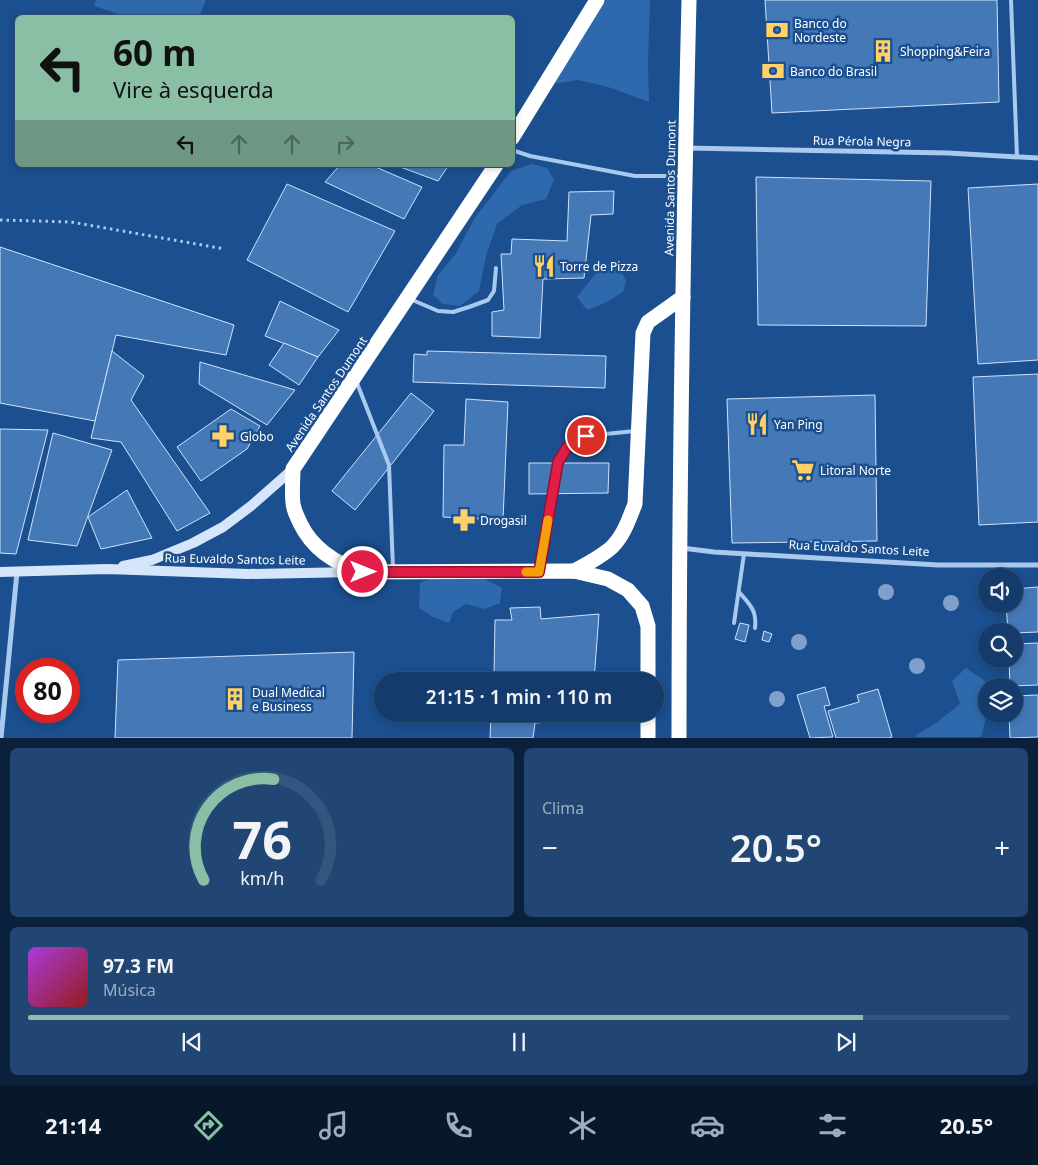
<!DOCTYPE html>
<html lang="pt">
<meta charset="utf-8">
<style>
:root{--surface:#143b6b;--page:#214673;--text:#f1f3f6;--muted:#9dadc1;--line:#33557e;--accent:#8abfa5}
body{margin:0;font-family:"Noto Sans",sans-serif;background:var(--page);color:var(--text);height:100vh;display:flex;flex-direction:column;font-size:19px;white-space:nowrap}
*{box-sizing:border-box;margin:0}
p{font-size:16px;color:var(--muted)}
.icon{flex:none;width:28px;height:28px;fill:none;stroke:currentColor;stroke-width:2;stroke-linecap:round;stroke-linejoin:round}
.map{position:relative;height:738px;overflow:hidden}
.details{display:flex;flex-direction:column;gap:10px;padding:10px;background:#0b203b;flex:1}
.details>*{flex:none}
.banner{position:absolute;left:15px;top:15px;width:500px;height:152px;border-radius:8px;box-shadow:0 2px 8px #0003,0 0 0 1px var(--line);background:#8abfa5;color:#111;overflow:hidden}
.fabs{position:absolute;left:978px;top:568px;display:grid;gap:10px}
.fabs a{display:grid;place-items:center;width:45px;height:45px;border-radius:50%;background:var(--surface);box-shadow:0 2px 8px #0003,0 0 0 1px var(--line);font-size:25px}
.speed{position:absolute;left:15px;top:658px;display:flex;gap:10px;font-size:25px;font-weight:700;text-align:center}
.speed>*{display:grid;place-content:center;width:65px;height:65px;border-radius:50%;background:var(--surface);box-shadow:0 2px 8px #0003,0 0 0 1px var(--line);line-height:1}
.speed .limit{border:8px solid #d22;background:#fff;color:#111}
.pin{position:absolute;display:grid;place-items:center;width:42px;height:42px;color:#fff;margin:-21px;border:2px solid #fff;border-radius:50%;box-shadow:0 1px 5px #0007}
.me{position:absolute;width:55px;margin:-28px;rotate:90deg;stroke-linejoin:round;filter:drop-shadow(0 0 4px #0008)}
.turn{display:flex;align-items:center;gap:18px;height:105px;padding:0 15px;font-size:22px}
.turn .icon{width:65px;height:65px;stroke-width:2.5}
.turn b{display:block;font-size:35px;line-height:42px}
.lanes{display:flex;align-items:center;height:48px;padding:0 15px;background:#0003;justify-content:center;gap:25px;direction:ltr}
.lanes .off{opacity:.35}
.big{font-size:38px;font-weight:600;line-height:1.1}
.details .widget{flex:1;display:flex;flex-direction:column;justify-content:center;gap:8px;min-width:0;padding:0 18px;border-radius:8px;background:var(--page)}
.details .dial{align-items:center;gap:0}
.dial svg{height:130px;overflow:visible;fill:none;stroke:var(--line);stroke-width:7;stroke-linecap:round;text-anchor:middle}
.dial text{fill:var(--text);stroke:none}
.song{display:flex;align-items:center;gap:15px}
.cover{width:60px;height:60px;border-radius:8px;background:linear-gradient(135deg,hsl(280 70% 55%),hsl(0 70% 35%))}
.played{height:5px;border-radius:2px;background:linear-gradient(90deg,var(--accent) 85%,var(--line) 85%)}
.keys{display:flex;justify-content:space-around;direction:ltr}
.heat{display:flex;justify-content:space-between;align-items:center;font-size:28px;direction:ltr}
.details .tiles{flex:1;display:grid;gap:10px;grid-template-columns:1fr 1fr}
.widget:last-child{grid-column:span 2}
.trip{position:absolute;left:374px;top:672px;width:290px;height:50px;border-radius:25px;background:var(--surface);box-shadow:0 2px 8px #0003,0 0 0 1px var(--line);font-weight:600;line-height:50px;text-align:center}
.dock{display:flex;height:80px;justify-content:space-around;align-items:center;background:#08182b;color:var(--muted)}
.dock .icon{width:35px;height:35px}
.dock .on{color:var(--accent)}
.dock b{font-size:22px;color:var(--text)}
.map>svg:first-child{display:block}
.green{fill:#2e69ad}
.building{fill:#4478b7;stroke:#cfe3fa}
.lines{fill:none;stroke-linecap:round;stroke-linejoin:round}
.path{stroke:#a9c9ee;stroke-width:3;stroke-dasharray:2.5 4;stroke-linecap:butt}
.lane{stroke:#a9c9ee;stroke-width:4}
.street{stroke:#a9c9ee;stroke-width:5}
.secondary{stroke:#d6e6fa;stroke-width:10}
.highway{stroke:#fff;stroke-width:15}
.tree{fill:#7ea0ca}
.route-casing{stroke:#92132f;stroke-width:12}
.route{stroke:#e11d48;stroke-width:9}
.slow{stroke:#f59e0b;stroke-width:9}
.labels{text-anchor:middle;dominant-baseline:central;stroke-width:5;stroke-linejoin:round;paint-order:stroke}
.poi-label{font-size:12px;fill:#fff;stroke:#1b4f8f;text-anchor:start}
.street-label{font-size:12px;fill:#fff;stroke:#1b4f8f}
</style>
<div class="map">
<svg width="1038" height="738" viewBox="0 0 1038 738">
<rect width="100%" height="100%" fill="#1b4f8f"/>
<!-- green -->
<g class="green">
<polygon points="96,0 206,0 199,17 128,17 94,6"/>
<polygon points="606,0 650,0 648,62 649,102 608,87 578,80 546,85"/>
<polygon points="532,164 547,168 554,180 546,199 522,205 497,224 486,256 479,291 460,306 443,304 433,295 438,275 455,255 474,219 511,171"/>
<polygon points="604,263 618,265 626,281 623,292 607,302 587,310 577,297"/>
<polygon points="439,575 485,579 502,588 500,603 485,609 466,604 453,612 449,623 433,617 419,608 420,583"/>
<polygon points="966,668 985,681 987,714 981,737 916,737 916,735 936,723 960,704 952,681"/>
</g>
<!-- building -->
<g class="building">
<polygon points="765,0 997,0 999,102 772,113"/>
<polygon points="340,165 371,165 422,187 404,219 325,182"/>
<polygon points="395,165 449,165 438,181"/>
<polygon points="756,177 931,181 926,326 758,325"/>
<polygon points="287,184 395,231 348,312 247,260"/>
<polygon points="1038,184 1038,360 978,364 968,188"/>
<polygon points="614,191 613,214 591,215 584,278 543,279 540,338 492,336 492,312 504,310 501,254 511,254 512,239 567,241 569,192"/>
<polygon points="0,247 234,325 226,355 116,335 95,421 0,403"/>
<polygon points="280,301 339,330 318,357 265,336"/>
<polygon points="284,343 318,357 299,385 269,365"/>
<polygon points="112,351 144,376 131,400 210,513 177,531 121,442 91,438"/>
<polygon points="427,351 606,356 605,388 413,382 414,354 427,355"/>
<polygon points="200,362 295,390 267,425 199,384"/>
<polygon points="1038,374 1038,522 979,525 973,377"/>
<polygon points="411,393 434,411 355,510 332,491"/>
<polygon points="875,395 877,541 732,543 727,399"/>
<polygon points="466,399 508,402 503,520 443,517 444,445 464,445"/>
<polygon points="231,409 260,426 247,449 201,481 177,447"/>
<polygon points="0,429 48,430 16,554 0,553"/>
<polygon points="53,433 112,450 77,546 28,540"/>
<polygon points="529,463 609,463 608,493 529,494"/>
<polygon points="127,490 152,538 101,549 88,517"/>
<polygon points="1038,587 1038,632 1014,633 1014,631 1008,631 1006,604 1014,604 1014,589"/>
<polygon points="540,607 541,619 599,614 594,681 500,681 500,674 494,673 495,620 512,620 510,608"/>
<polygon points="740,623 749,625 745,642 735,639"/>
<polygon points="764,631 772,634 769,642 762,640"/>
<polygon points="1038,643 1038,685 1010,686 1009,659 1014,659 1014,644"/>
<polygon points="354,652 352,738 115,738 118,660"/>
<polygon points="825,687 830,705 824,706 833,737 810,738 797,695"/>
<polygon points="878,689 892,737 889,738 836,738 828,711 859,702 857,695"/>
<polygon points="1038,695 1038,737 1010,738 1009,714 1014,714 1014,696"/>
<polygon points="491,714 592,714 592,719 535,723 533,738 490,738"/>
</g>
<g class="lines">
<!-- path -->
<polyline class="path" points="0,220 71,222 225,249"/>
<!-- lane -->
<g class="lane">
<polyline points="1011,0 1017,157"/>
<polyline points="512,150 530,156 635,176 682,176"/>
<polyline points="410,299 438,311 453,312 469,307 488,300 494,291 496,268"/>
<polyline points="357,383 389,465 393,569"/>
<polyline points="539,567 559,462 568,446 586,436 635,431"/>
<path d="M739 592C750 605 757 610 755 628"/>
<polyline points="734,623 744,554"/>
</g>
<!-- street -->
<g class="street">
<polyline points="686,148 948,153 1038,158"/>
<polyline points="682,548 714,552 938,565 1038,565"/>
<polyline points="1,738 17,572"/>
</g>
<!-- secondary -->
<g class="secondary">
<polyline points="123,566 152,560 193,543 223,527 251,506 293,469"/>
<polyline points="0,572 107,569 248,574 355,572"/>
</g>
<!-- highway -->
<g class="highway">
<polyline points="512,138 597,0"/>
<path d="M496 165 293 469C293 479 291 500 294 508 295 513 298 518 300 523 313 550 336 564 363 572L574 571 608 579 628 590 642 606 648 626V681"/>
<path d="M574 571C587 564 601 557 612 547 624 535 629 519 635 504L643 333 648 322 683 297"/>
<polyline points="648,738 648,714"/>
<path d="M679 738C679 492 683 246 689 0"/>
</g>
</g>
<!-- trees -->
<g class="tree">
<circle cx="886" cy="592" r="8"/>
<circle cx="951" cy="603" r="8"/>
<circle cx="799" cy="642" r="8"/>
<circle cx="917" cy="666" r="8"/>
<circle cx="777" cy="699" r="8"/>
</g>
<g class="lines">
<defs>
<polyline id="route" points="363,572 539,572 558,462 568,446 586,436"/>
</defs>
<!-- route casing -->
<use href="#route" class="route-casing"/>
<!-- route -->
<use href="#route" class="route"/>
<!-- slow -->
<polyline class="slow" points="526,572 539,572 548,520"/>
</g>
<!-- icons -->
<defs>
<symbol id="bank-bare" viewBox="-9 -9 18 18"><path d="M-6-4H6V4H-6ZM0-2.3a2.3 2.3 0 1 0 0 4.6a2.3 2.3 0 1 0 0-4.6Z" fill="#ffd166" stroke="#1b4f8f" stroke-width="2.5" paint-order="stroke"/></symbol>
<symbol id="building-bare" viewBox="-9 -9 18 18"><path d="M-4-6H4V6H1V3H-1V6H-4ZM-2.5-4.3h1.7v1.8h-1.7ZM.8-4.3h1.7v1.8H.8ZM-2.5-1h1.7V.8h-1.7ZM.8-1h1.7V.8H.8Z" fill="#ffd166" stroke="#1b4f8f" stroke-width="2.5" paint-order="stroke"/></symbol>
<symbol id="restaurant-bare" viewBox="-9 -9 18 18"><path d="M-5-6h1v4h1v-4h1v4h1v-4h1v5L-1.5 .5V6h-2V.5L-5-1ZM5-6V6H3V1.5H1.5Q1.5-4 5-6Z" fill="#ffd166" stroke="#1b4f8f" stroke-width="2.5" paint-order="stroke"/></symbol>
<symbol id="pharmacy-bare" viewBox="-9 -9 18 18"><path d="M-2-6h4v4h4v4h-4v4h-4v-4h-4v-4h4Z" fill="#ffd166" stroke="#1b4f8f" stroke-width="2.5" paint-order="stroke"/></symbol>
<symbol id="supermarket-bare" viewBox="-9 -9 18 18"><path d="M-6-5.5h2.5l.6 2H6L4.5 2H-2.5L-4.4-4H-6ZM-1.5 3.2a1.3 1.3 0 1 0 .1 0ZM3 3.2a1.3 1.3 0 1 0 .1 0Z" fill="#ffd166" stroke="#1b4f8f" stroke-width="2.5" paint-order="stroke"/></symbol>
</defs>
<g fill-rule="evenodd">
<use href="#bank-bare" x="761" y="14" width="32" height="32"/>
<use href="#building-bare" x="867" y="35" width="32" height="32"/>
<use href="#bank-bare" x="757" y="55" width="32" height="32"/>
<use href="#restaurant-bare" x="528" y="250" width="32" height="32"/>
<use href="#restaurant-bare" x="741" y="408" width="32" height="32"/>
<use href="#pharmacy-bare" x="207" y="420" width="32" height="32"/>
<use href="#supermarket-bare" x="787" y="454" width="32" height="32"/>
<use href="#pharmacy-bare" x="448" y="504" width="32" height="32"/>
<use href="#building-bare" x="219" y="683" width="32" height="32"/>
</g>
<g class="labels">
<!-- poi labels -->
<g class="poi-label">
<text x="794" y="23">Banco do<tspan x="794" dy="14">Nordeste</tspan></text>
<text x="900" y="51">Shopping&amp;Feira</text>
<text x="790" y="71">Banco do Brasil</text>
<text x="560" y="266">Torre de Pizza</text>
<text x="774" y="424">Yan Ping</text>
<text x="240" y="436">Globo</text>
<text x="820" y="470">Litoral Norte</text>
<text x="480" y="520">Drogasil</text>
<text x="252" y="692">Dual Medical<tspan x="252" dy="14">e Business</tspan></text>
</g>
<!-- street labels -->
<g class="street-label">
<text transform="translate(862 141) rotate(1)">Rua Pérola Negra</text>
<text transform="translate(670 188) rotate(-89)">Avenida Santos Dumont</text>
<text transform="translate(326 394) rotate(-56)">Avenida Santos Dumont</text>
<text transform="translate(859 548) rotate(3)">Rua Euvaldo Santos Leite</text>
<text transform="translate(235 559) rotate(1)">Rua Euvaldo Santos Leite</text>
</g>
</g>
</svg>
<div class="fabs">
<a><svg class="icon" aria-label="sound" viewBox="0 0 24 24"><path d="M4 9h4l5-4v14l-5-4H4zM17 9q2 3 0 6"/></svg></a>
<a><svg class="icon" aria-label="search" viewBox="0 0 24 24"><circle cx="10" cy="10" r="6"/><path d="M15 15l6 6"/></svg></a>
<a><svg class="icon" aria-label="layers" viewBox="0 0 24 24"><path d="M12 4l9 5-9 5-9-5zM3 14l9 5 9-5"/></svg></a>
</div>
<div class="speed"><div class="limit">80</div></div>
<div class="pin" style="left:586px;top:436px;background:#d93025"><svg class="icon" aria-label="arrive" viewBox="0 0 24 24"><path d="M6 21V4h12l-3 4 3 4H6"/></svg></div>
<svg class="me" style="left:363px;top:572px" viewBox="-20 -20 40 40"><circle r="17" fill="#e11d48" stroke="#fff" stroke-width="3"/><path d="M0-11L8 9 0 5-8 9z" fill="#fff"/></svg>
<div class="trip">21:15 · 1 min · 110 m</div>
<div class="banner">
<div class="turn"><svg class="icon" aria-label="left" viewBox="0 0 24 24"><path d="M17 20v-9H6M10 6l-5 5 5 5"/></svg><div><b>60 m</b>Vire à esquerda</div></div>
<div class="lanes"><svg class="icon" aria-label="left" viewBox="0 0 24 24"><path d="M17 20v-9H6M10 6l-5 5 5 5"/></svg><svg class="icon off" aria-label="ahead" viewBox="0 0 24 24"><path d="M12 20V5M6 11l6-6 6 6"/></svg><svg class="icon off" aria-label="ahead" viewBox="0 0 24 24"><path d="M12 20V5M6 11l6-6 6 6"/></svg><svg class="icon off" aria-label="right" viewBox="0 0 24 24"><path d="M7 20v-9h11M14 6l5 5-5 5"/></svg></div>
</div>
</div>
<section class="details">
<div class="tiles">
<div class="widget dial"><svg viewBox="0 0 100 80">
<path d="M14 69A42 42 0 1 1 86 69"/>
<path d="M14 69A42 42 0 0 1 57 7" stroke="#8abfa5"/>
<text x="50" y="56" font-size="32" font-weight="700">76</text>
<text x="50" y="72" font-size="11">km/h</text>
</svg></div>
<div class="widget"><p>Clima</p>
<div class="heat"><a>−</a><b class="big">20.5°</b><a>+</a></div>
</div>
<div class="widget">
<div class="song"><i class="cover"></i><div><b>97.3 FM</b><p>Música</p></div></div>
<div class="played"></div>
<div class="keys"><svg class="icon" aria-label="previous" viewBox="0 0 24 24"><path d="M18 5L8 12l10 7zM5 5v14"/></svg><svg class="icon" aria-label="pause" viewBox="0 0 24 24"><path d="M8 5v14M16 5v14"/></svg><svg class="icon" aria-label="next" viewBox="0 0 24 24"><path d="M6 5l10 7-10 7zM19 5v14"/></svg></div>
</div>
</div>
</section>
<nav class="dock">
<b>21:14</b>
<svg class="icon on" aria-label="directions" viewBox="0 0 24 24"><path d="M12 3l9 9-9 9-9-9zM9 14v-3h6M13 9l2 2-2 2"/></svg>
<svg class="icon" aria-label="music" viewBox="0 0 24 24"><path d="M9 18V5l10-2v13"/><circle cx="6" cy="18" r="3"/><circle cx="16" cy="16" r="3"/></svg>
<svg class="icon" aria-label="phone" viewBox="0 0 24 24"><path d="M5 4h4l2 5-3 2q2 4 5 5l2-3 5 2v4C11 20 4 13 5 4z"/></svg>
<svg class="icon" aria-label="climate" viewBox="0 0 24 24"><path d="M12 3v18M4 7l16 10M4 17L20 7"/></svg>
<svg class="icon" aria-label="car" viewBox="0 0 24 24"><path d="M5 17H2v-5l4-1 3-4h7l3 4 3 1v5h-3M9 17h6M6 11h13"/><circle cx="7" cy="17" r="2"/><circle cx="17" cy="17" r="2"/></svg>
<svg class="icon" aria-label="filters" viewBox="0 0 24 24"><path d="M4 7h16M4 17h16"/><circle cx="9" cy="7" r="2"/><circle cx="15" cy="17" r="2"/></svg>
<b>20.5°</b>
</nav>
